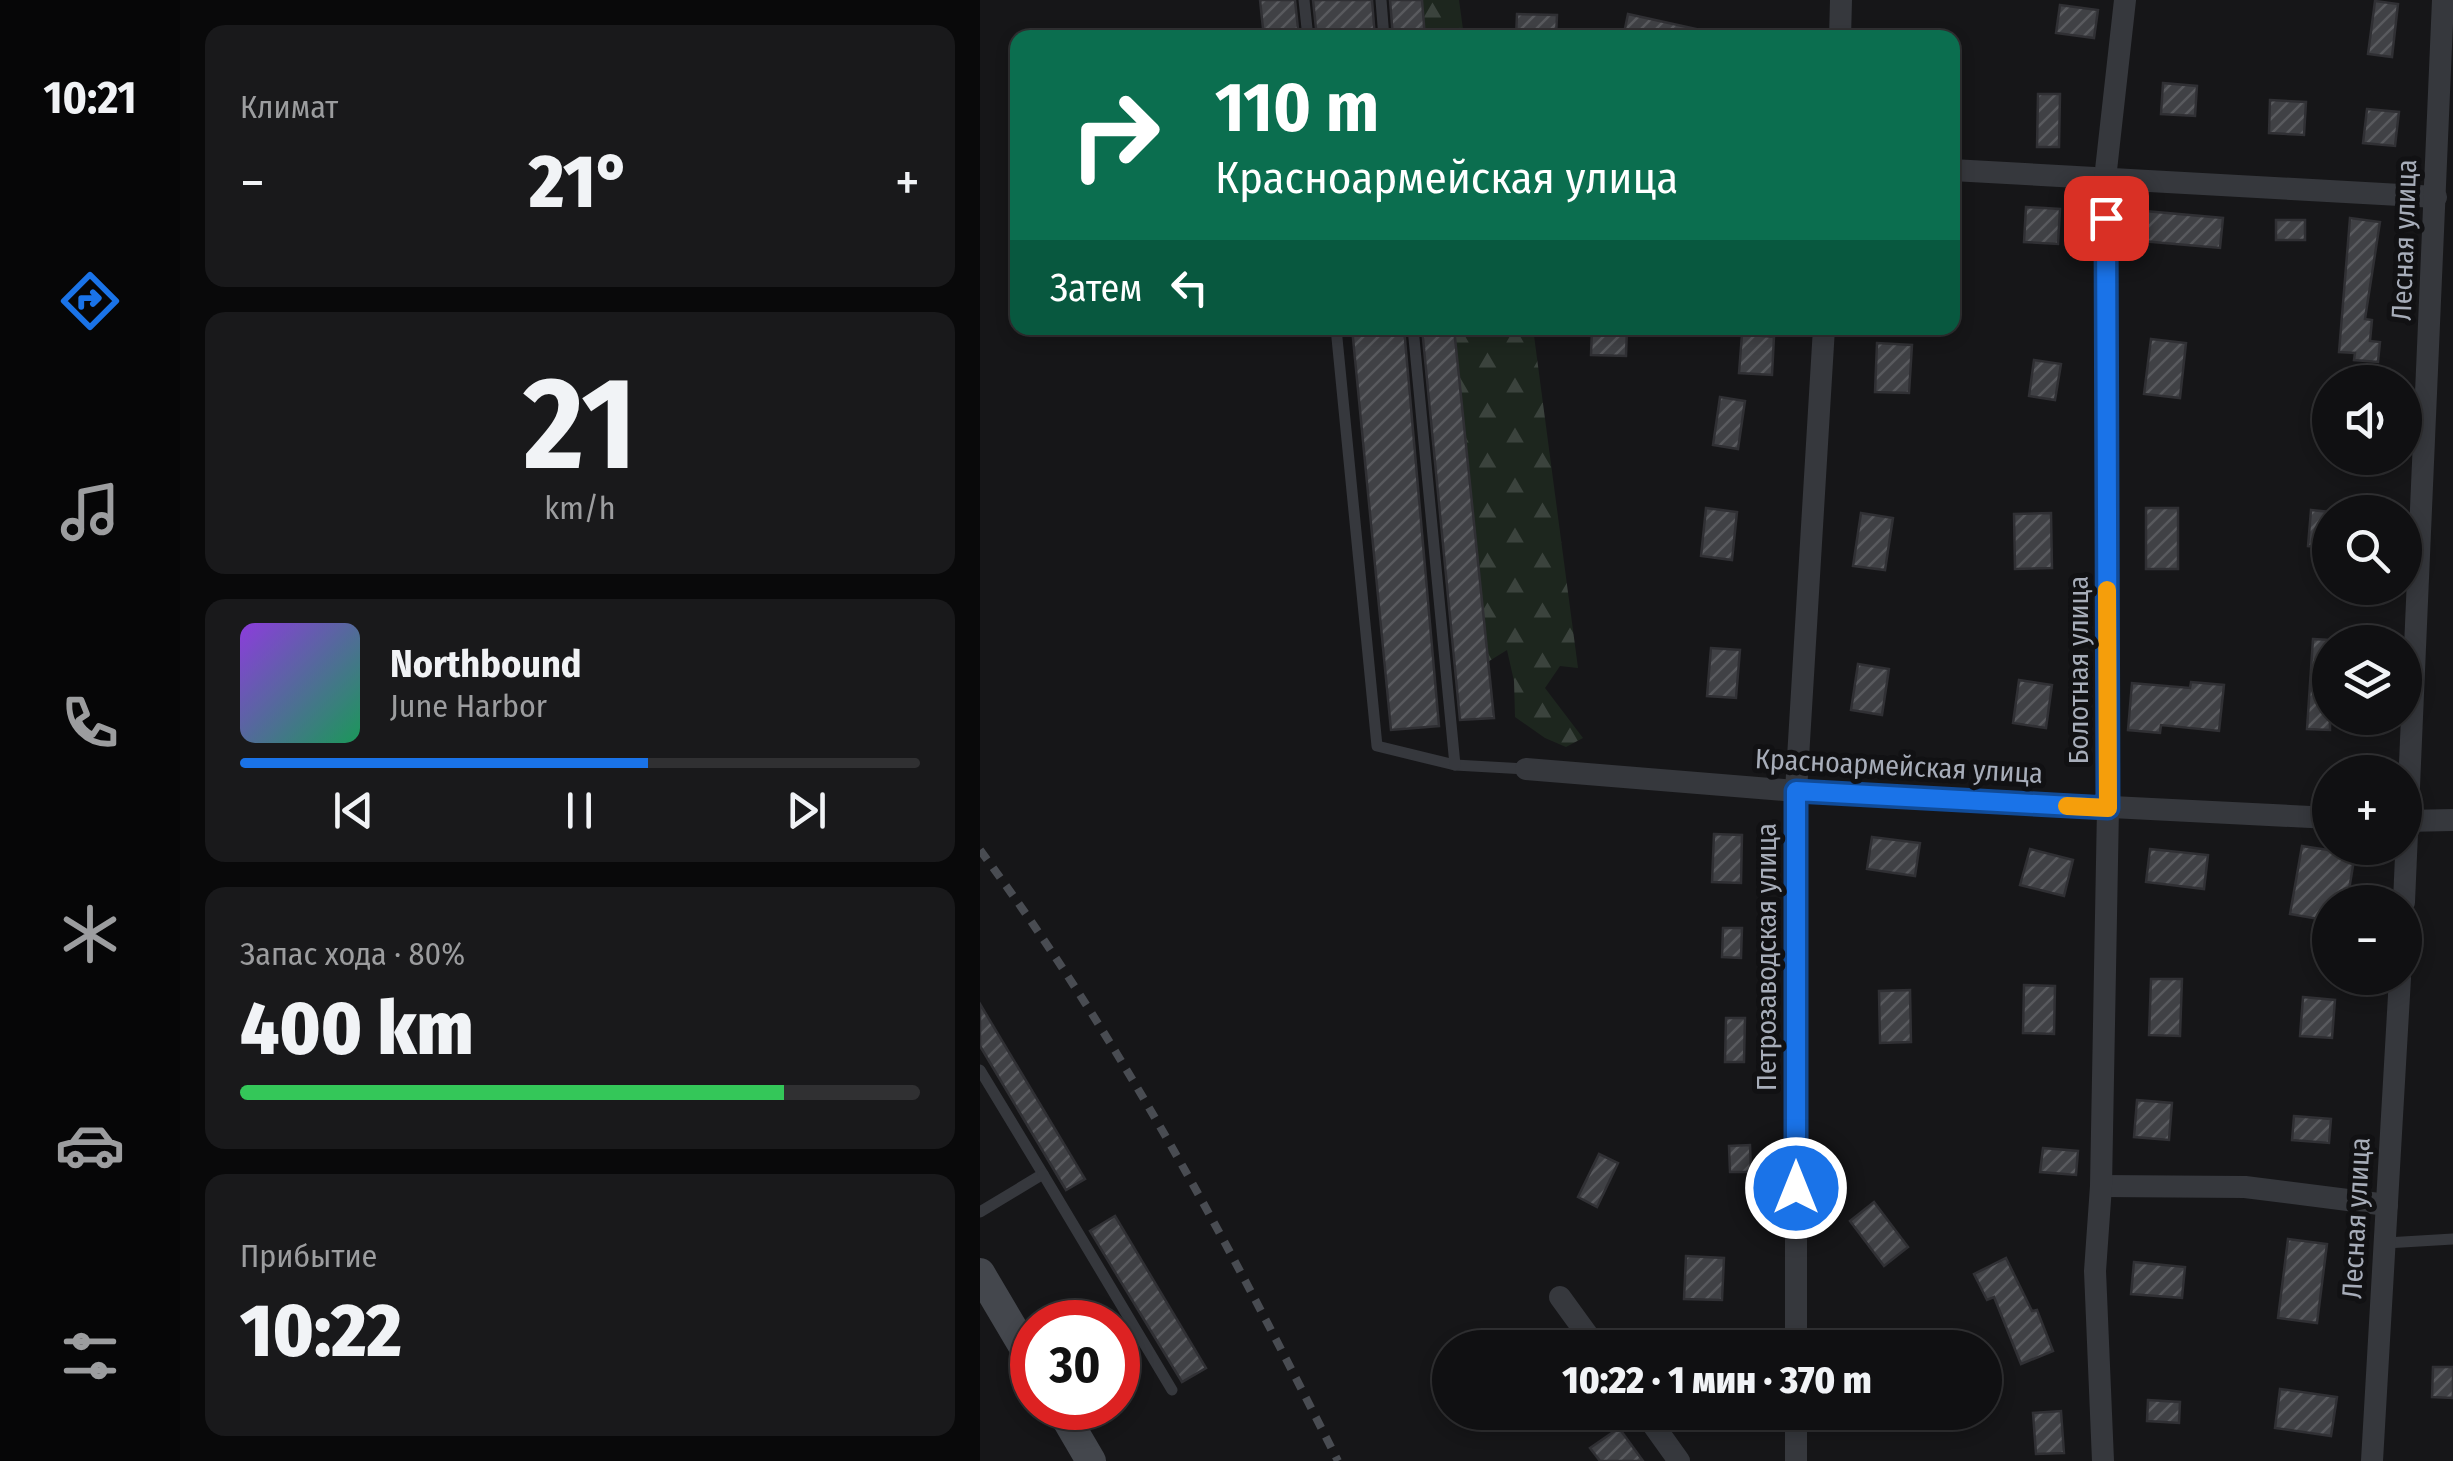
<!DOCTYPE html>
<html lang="ru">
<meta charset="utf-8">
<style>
:root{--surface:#101012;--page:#19191b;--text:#f1f3f6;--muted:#9c9d9f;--line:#303032;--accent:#1a73e8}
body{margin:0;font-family:"Fira Sans Condensed",sans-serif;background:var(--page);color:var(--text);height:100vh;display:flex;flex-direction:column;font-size:38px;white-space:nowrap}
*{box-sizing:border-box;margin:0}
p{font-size:32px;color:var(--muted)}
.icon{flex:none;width:55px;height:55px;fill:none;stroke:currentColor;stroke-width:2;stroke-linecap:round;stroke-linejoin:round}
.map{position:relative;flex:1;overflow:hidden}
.details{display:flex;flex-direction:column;gap:25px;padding:25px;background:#09090a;width:800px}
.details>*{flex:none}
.guide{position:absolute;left:30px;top:30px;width:950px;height:305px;border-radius:20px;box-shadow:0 5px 15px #0003,0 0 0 2px var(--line);background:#0b6e4f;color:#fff;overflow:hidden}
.tools{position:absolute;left:1332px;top:365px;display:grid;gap:20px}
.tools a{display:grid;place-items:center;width:110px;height:110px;border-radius:50%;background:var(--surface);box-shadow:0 5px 15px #0003,0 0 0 2px var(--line);font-size:50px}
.speed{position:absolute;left:30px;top:1300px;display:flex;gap:20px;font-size:50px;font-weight:700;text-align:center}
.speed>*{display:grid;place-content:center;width:130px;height:130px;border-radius:50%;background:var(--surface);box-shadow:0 5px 15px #0003,0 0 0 2px var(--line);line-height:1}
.speed .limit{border:15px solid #d22;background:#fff;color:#111}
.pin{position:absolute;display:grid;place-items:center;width:85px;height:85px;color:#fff;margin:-42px;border-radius:20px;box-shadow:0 5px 15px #0006}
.me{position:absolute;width:110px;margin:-55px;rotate:0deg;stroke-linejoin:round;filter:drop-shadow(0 0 8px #0008)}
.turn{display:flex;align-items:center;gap:35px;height:210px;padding:0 40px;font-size:45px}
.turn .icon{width:130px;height:130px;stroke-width:2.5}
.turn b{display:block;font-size:70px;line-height:85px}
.then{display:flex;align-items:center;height:95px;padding:0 40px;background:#0003;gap:20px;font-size:38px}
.big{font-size:75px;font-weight:800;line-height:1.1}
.details .widget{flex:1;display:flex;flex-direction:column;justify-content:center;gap:15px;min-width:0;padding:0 35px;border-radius:20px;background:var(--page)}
.details .dial{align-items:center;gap:0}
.dial b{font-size:130px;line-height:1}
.song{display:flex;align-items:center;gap:30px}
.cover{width:120px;height:120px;border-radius:15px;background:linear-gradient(135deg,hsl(270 70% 55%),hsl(150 70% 35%))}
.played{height:10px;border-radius:5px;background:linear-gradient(90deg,var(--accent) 60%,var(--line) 60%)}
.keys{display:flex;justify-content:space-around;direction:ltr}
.heat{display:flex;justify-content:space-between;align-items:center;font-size:55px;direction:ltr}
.charge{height:15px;border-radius:8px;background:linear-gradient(90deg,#34c759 80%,var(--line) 0)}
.trip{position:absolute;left:452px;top:1330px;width:570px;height:100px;border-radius:50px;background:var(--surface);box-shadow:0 5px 15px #0003,0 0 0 2px var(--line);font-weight:800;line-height:100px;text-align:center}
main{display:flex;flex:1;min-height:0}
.dock{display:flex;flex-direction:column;width:180px;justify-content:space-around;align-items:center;background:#060607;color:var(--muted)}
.dock .icon{width:70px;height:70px}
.dock .active{color:var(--accent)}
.dock b{font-size:45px;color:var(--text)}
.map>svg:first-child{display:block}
.forest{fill:url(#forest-firs)}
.building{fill:url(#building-hatch);stroke:#303034;stroke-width:2.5}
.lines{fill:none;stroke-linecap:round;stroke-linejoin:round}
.lane{stroke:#36383d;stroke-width:11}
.street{stroke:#36383d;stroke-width:22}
.secondary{stroke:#44474d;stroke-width:30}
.rail{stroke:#494c52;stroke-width:8;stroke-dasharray:12 10;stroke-linecap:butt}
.route-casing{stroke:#114b97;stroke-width:25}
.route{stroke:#1a73e8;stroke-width:18}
.slow{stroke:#f59e0b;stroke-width:18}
.labels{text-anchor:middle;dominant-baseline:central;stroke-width:10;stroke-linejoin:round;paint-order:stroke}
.street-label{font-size:28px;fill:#a7adb9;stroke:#111113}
</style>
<main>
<nav class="dock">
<b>10:21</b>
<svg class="icon active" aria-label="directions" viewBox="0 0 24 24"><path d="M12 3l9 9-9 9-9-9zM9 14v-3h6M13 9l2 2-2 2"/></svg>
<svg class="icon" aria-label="music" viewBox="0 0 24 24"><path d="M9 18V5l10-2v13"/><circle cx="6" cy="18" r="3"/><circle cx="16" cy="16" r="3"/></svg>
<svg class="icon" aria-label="phone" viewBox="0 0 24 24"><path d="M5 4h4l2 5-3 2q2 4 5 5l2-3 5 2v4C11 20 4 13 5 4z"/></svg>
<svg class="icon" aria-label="climate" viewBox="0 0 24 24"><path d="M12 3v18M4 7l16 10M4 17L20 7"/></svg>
<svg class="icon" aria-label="car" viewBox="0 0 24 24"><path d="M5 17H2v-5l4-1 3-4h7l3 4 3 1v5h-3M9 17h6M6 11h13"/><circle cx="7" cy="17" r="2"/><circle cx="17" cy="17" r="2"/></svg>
<svg class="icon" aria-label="filters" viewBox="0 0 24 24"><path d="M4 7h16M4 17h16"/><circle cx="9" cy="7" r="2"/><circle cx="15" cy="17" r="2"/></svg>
</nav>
<section class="details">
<div class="widget"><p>Климат</p>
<div class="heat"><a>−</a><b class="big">21°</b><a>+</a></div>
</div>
<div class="widget dial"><b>21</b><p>km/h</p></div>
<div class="widget">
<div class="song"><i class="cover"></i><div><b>Northbound</b><p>June Harbor</p></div></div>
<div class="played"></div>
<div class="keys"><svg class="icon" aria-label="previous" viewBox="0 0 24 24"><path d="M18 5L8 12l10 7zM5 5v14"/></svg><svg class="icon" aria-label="pause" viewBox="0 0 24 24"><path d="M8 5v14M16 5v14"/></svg><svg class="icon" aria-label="next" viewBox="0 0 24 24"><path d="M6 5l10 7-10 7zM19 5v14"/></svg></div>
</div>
<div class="widget"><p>Запас хода · 80%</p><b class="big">400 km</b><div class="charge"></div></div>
<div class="widget"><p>Прибытие</p><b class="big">10:22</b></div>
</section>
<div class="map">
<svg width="1473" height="1461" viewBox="0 0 1473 1461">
<defs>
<pattern id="forest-firs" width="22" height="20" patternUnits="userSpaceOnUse" patternTransform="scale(2.5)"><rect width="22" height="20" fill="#1d261e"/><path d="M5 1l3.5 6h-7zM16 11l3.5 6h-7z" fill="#3b433d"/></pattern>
<pattern id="building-hatch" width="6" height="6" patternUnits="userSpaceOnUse" patternTransform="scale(2.5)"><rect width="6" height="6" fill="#404145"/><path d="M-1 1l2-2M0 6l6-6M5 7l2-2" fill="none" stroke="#595a5e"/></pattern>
</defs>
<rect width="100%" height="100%" fill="#161618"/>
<!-- forest -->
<g class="forest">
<polygon points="442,0 479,0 484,37 445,37"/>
<polygon points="474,328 553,328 598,668 580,666 565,688 603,738 586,747 565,738 535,717 534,681 527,650 506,663"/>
</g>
<!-- building -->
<g class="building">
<polygon points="280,0 315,0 319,38 284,38"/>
<polygon points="333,0 392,0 395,38 337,38"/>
<polygon points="410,0 442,0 445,38 413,38"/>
<polygon points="1395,1 1418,4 1412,57 1388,54"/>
<polygon points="1080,5 1118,10 1114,38 1076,33"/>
<polygon points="537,14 577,15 576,38 536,38"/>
<polygon points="648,14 716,29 715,38 643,38"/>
<polygon points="1183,83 1217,86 1215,116 1181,114"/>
<polygon points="1058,94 1080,94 1079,147 1057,147"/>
<polygon points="1290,100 1326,102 1324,135 1289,133"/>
<polygon points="1387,109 1419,112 1415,146 1383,143"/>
<polygon points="1046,207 1080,209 1078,244 1044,242"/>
<polygon points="1165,211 1243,218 1240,248 1162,241"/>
<polygon points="1370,218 1400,222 1385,319 1392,320 1390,341 1400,342 1398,362 1374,360 1375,353 1359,352"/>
<rect x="1296" y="220" width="29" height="20"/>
<polygon points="372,328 424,328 459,726 411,730"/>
<polygon points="442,328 474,328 514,718 480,720"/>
<polygon points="612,328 647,328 646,356 611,355"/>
<polygon points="762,334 794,337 792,375 759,373"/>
<polygon points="1171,339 1206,343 1200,398 1164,394"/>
<polygon points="897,343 932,345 929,393 895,392"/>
<polygon points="1054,360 1081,364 1075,400 1049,396"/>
<polygon points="740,397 765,401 758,449 733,445"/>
<polygon points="726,508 757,512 752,560 721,556"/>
<rect x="1166" y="508" width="32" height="61"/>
<polygon points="1331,510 1350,512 1350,548 1328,546"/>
<polygon points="881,513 913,518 905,570 873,566"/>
<polygon points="1071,513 1072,568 1035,569 1034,514"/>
<polygon points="1333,639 1350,640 1350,730 1327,729"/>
<polygon points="731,648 760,650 756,698 727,696"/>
<polygon points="878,664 909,669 902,715 871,710"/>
<polygon points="1039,680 1072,685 1066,728 1033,723"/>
<polygon points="1211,682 1244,685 1239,731 1181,725 1180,733 1148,730 1152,683 1210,688"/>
<polygon points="734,834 762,835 761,883 732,882"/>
<polygon points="892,837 940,843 935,876 887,869"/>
<polygon points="1322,846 1375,854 1367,902 1350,902 1350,921 1310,914"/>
<polygon points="1050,849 1093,860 1084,896 1040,885"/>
<polygon points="1170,849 1228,855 1224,889 1166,882"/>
<polygon points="743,928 762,928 761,958 742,957"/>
<polygon points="1171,979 1202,979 1200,1036 1169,1035"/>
<polygon points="1044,985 1075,986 1074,1034 1043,1033"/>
<polygon points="930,990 931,1042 900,1043 899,991"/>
<polygon points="1323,997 1355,1000 1352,1038 1320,1036"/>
<polygon points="0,1004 105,1179 86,1190 0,1046"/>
<polygon points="746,1018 765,1018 764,1062 745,1062"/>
<polygon points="1157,1100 1192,1103 1189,1140 1154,1137"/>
<polygon points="1314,1116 1351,1119 1349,1143 1312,1140"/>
<polygon points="770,1145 771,1172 750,1172 749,1146"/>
<polygon points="1063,1148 1098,1151 1096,1175 1060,1172"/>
<polygon points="619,1154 638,1163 617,1207 598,1197"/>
<polygon points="894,1202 928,1247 904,1266 870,1221"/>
<polygon points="135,1216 226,1368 202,1382 110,1231"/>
<polygon points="1308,1239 1347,1244 1337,1323 1298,1318"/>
<polygon points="706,1256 744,1258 742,1300 704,1299"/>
<polygon points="1026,1258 1052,1311 1057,1310 1073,1351 1041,1364 1014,1297 1007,1300 994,1274"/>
<polygon points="1154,1262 1205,1267 1202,1298 1151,1294"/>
<polygon points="1453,1367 1473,1367 1473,1398 1452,1397"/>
<polygon points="1300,1389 1357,1397 1351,1436 1295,1428"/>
<polygon points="1168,1400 1200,1402 1199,1423 1167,1421"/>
<polygon points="1081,1411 1084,1453 1056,1454 1053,1413"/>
<polygon points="639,1428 663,1461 620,1461 610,1448"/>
</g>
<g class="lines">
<!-- lane -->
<g class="lane">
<polyline points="324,0 328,38"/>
<polyline points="401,0 404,38"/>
<polyline points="356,328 397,746 475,765 546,769"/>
<polyline points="433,328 475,765"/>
<polyline points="0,1070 63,1174 0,1212"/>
<polyline points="63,1174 192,1390"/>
<polyline points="1406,1243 1473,1239"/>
</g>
<!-- street -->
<g class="street">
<polyline points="860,38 861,0"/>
<polyline points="972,170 1456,197"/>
<polyline points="546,769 816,791 1350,818"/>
<polyline points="1425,821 1473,820"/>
<polyline points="1424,902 1463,0"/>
<polyline points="1121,1186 1265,1187 1407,1205"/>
<polyline points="580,1297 617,1348"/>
<polyline points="816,1348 816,791 844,328"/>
<polyline points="664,1412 699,1461"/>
<polyline points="816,1412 816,1461"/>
<polyline points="1123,1461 1115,1271 1121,1186 1128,808 1125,179 1145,0"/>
<polyline points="1392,1461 1420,978"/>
</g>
<!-- secondary -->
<g class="secondary">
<polyline points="0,1273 52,1361"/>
<polyline points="80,1408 111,1461"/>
</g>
<!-- rail -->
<path class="rail" d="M0 850C142 1041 251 1249 358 1461"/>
</g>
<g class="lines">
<defs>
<polyline id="route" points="816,1188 816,791 1128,808 1126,218"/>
</defs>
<!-- route casing -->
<use href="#route" class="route-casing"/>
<!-- route -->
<use href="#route" class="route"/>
<!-- slow -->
<polyline class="slow" points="1087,806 1128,808 1127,590"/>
</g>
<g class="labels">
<!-- street labels -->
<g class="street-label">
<text transform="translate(1424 240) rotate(-88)">Лесная улица</text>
<text transform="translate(1098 670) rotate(-90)">Болотная улица</text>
<text transform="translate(919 766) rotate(3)">Красноармейская улица</text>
<text transform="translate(786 957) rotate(-90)">Петрозаводская улица</text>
<text transform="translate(1376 1218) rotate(-87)">Лесная улица</text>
</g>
</g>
</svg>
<div class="tools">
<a><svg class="icon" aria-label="sound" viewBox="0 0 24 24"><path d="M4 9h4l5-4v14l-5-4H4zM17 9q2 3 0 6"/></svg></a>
<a><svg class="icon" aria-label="search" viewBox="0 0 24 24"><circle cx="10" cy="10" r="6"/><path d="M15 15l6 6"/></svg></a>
<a><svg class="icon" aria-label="layers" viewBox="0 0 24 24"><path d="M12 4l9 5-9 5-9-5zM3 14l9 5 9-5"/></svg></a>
<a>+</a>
<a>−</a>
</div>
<div class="speed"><div class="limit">30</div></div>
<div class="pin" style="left:1126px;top:218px;background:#d93025"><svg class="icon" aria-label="arrive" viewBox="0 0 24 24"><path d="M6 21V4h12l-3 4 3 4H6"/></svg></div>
<svg class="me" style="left:816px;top:1188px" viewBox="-20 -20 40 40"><circle r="17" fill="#1a73e8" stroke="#fff" stroke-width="3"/><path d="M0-11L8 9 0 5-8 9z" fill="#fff"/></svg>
<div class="trip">10:22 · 1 мин · 370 m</div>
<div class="guide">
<div class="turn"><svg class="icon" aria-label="right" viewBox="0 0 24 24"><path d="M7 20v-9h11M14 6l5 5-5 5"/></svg><div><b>110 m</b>Красноармейская улица</div></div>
<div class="then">Затем<svg class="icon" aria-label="left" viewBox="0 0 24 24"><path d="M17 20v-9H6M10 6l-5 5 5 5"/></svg></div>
</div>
</div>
</main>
